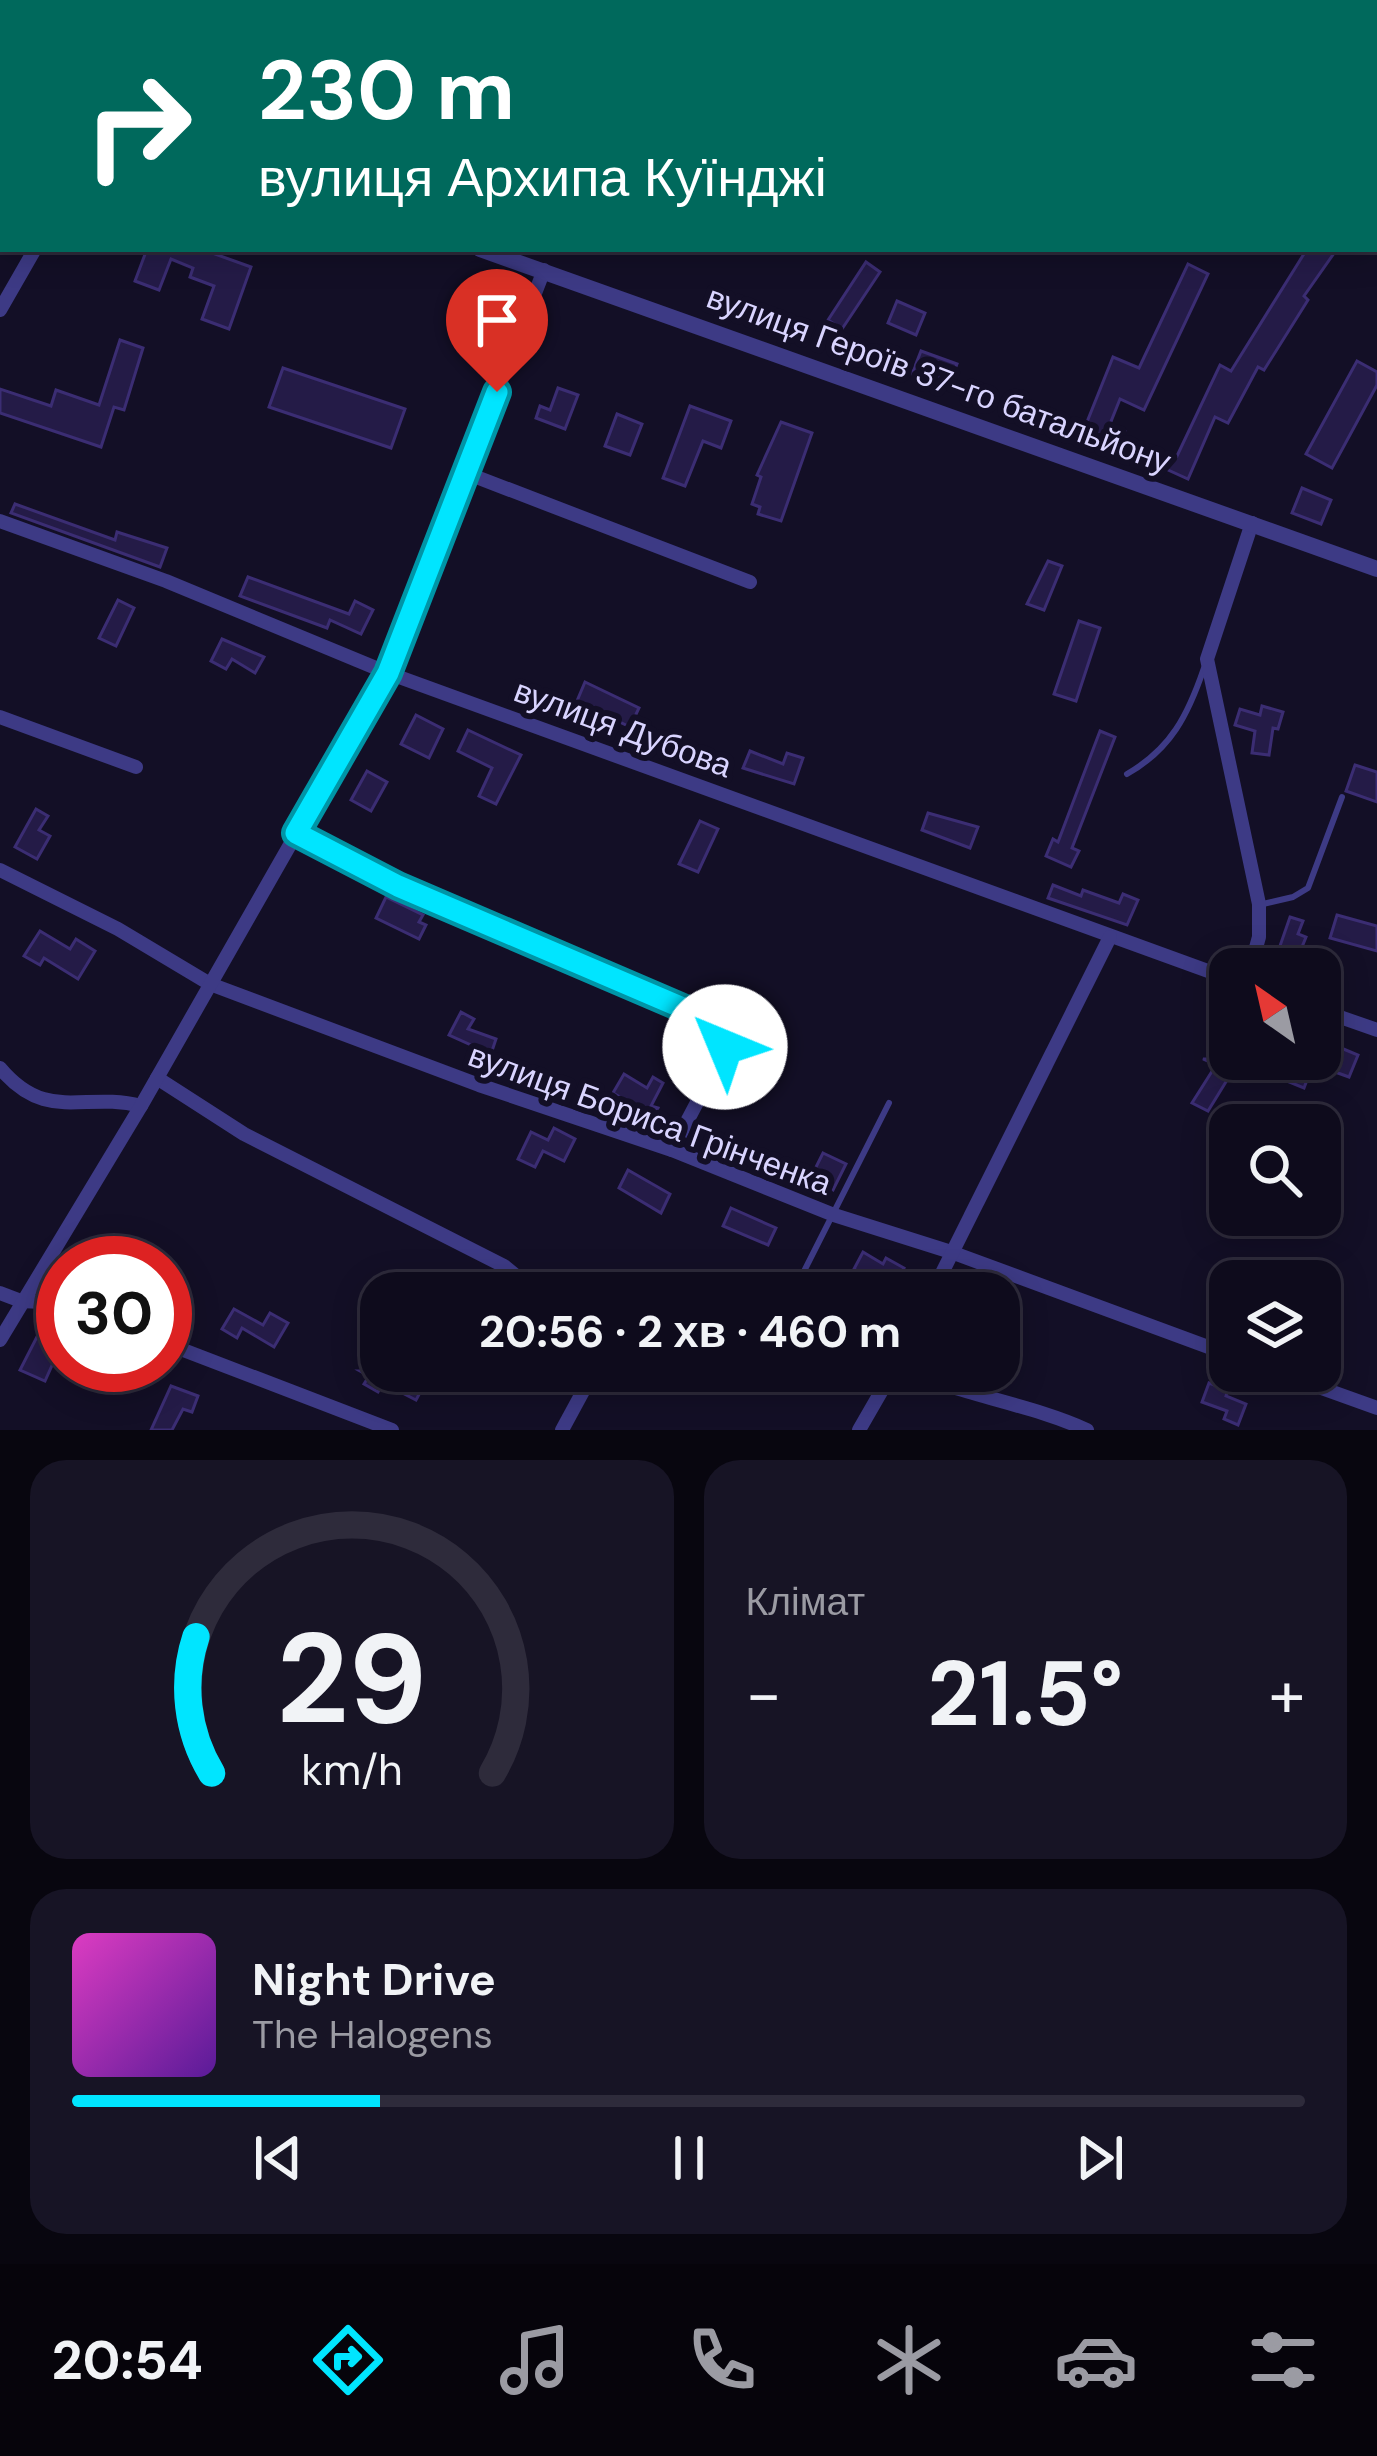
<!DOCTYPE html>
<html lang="uk">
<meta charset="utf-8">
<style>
:root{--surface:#0e0b1c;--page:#171425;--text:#f1f3f6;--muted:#9b9ba3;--line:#2e2b3b;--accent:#00e5ff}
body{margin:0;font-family:"DM Sans",sans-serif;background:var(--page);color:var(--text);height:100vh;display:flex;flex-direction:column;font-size:45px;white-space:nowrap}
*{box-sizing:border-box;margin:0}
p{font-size:39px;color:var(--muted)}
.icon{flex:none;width:66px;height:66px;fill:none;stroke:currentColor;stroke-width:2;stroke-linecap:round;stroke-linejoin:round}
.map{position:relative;height:1430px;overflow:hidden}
.drawer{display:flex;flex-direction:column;gap:30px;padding:30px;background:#08060f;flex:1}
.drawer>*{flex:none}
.guide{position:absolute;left:0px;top:0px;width:1377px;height:252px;box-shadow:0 6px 30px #0003,0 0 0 3px var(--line);background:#00695c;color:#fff;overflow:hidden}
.needle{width:78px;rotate:326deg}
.buttons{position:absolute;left:1209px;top:948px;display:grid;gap:24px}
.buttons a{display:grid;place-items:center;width:132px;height:132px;border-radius:24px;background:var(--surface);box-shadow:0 6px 30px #0003,0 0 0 3px var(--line);font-size:60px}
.speed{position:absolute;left:36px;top:1236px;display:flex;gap:24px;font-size:60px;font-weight:700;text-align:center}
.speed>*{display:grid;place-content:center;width:156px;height:156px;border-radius:50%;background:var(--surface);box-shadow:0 6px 30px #0003,0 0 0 3px var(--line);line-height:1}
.speed .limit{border:18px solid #d22;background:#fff;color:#111}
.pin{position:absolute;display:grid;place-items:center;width:102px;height:102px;color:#fff;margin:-123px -51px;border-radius:50% 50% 50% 0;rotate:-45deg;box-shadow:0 0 12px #0007}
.pin .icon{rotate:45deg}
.me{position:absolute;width:132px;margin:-66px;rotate:315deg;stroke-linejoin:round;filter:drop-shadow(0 0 9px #0008)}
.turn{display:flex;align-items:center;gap:42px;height:252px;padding:0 60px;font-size:54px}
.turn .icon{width:156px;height:156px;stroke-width:2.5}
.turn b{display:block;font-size:84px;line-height:102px}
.big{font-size:90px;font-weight:700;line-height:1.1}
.drawer .tile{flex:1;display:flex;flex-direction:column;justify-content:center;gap:18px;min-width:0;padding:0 42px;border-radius:36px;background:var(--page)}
.drawer .dial{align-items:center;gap:0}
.dial svg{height:312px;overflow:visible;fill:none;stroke:var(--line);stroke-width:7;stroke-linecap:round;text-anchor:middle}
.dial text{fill:var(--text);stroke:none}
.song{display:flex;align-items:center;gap:36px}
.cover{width:144px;height:144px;border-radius:18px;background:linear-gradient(135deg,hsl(310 70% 55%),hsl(270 70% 35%))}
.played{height:12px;border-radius:6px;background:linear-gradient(90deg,var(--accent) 25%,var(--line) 25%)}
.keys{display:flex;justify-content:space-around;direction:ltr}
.heat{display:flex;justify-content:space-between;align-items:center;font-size:66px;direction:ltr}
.drawer .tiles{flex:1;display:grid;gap:30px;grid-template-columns:1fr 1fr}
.tile:last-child{grid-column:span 2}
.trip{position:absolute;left:360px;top:1272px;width:660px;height:120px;border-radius:36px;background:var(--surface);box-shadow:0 6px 30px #0003,0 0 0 3px var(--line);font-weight:700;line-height:120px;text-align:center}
.tabs{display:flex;height:192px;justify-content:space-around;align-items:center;background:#06040b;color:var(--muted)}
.tabs .icon{width:84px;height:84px}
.tabs .on{color:var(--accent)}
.tabs b{font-size:54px;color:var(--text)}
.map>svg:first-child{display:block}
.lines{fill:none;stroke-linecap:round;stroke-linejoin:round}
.stream{stroke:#0a1f44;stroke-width:4.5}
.building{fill:#241b47;stroke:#3b2d73;stroke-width:3}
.service{stroke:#3d3a85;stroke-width:6}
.minor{stroke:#3d3a85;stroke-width:14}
.tertiary{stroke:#3d3a85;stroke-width:16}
.route-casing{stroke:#0095a6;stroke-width:30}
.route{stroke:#00e5ff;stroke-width:21}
.labels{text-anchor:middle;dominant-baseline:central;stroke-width:12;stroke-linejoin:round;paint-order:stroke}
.street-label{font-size:33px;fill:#d9d4ff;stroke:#130f26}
</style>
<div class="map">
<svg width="1377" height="1430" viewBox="0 0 1377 1430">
<rect width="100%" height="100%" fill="#130f26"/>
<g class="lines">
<!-- stream -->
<g class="stream">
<polyline points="1199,0 1203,3"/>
<polyline points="1374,112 1377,114"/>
</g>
</g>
<!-- building -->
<g class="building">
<polygon points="147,249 201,249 251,267 229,329 202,319 214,286 190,277 193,268 171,259 159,290 135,281"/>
<polygon points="1307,249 1337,249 1304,296 1308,300 1264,370 1258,367 1228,423 1215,417 1188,479 1166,469 1172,454 1177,456 1220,365 1231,371"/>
<polygon points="866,262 880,272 842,329 828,320"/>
<polygon points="1188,264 1208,274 1144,410 1120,399 1110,424 1125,431 1117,452 1081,437 1113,357 1139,368"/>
<polygon points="897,301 925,313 916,335 888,323"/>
<polygon points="120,340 143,348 124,410 114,407 101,447 0,413 0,389 51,406 56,390 99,405"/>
<polygon points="921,351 957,364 948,387 912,374"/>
<polygon points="1357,361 1377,372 1377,385 1332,468 1306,454"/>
<polygon points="283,368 405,409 391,448 269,407"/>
<polygon points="558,388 578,395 565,429 536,418 540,406 550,410"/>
<polygon points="690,406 731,421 721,448 703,441 685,486 663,478"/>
<polygon points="617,414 642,424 630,455 605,446"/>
<polygon points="781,422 812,433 781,521 758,514 760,507 752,504 761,477 757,475"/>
<polygon points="1302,488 1331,500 1321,524 1292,513"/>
<polygon points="15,504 115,540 117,532 167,548 160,567 11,513"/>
<polygon points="1048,561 1062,566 1044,610 1027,604"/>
<polygon points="248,577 349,614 355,601 373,610 361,634 330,620 327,628 240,596"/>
<polygon points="118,600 134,608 116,646 99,638"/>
<polygon points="1079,621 1100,628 1076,701 1054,694"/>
<polygon points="222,639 264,657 255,673 232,659 226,669 211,661"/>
<polygon points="585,682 639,708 630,727 577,701"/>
<polygon points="1262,706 1283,712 1278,729 1273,728 1269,755 1252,753 1255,731 1235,725 1240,709 1260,715"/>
<polygon points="416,715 443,729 429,758 401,744"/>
<polygon points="468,730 521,755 496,804 479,796 492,768 458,751"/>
<polygon points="1100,731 1115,737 1072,848 1079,851 1071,867 1046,856 1053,839 1058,842"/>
<polygon points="750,751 783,764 787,753 803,758 794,784 743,768"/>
<polygon points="1355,765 1377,772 1377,802 1346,791"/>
<polygon points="367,771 387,782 371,811 351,800"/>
<polygon points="36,809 48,816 39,830 50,836 37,859 15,847"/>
<polygon points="928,813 978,827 970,848 922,830"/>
<polygon points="700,821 718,829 698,872 679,864"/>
<polygon points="1053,885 1081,896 1083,890 1119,903 1123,894 1138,900 1127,925 1048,898"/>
<polygon points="386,897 423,915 419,922 426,925 419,939 376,918"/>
<polygon points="1337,915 1377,926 1377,951 1330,938"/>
<polygon points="1290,917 1303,921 1298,934 1306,937 1298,957 1306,960 1302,969 1272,969"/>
<polygon points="40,931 70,949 76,939 95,951 78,979 44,958 40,965 24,956"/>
<polygon points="461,1012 474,1019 468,1029 496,1039 491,1054 449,1035"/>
<polygon points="1229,1032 1230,1059 1240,1059 1208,1111 1192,1103 1216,1065 1203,1059 1219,1059"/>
<polygon points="1341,1048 1358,1055 1349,1077 1313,1064 1304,1088 1289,1082 1298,1059 1337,1059"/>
<polygon points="624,1074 647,1088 653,1077 663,1083 651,1106 658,1108 651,1123 640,1118 644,1111 613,1093"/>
<polygon points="554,1128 575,1139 564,1161 543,1151 535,1167 518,1159 531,1132 548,1140"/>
<polygon points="823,1153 846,1164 833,1190 810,1179"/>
<polygon points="628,1170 670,1194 661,1213 619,1188"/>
<polygon points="731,1208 776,1228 768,1245 723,1226"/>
<polygon points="863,1252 883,1264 886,1258 904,1268 891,1291 854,1269"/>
<polygon points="234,1309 263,1325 270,1313 288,1323 274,1347 242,1328 237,1338 222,1329"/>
<polygon points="44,1323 63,1333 63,1365 54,1361 45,1381 20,1370"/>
<polygon points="381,1355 381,1371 420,1371 429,1376 416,1400 383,1383 378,1392 364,1384 369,1376 360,1371 372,1371"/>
<polygon points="1209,1383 1228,1390 1226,1396 1246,1404 1238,1425 1224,1419 1227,1411 1202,1402"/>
<polygon points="171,1386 198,1396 192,1412 183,1409 172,1430 151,1430"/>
</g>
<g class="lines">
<!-- service -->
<g class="service">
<path d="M1127 774C1171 749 1188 715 1204 668"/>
<polyline points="1263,904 1293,897 1308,888 1342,797"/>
<polyline points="793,1293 889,1103"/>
</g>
<!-- minor -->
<g class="minor">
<polyline points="0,310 35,249"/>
<polyline points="466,473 750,582"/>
<polyline points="0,521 166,581 388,673 1230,979"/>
<polyline points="0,717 136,767"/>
<polyline points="296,833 398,886 720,1026 726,1038 723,1053 672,1150"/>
<polyline points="0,870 118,929 210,984 479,1085 672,1150 834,1215 951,1252 1230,1355"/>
<polyline points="1250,969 1259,937 1259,904 1207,659 1252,523"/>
<polyline points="1320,1010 1377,1030"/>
<path d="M0 1068C47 1124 84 1091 141 1106"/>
<polyline points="157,1078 244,1134 504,1266 537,1293"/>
<polyline points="0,1293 21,1301 63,1303"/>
<polyline points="932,1293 1110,937"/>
<polyline points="0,1340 141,1106 388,673 544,270"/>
<polyline points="165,1343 392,1430"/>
<path d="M910 1371C968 1397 1030 1404 1087 1430"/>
<polyline points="1274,1371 1377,1408"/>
<polyline points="562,1430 594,1371"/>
<polyline points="859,1430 893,1371"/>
</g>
<!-- tertiary -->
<g class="tertiary">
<polyline points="0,105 3,106"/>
<polyline points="480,249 1377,569"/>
</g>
</g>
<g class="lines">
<defs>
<polyline id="route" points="497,392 388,673 296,833 398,886 713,1021 725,1033 725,1047"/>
</defs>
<!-- route casing -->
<use href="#route" class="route-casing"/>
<!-- route -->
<use href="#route" class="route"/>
</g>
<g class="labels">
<!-- street labels -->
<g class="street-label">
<text transform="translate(939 379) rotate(20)">вулиця Героїв 37-го батальйону</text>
<text transform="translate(623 728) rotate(20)">вулиця Дубова</text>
<text transform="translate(650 1119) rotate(20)">вулиця Бориса Грінченка</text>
</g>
</g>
</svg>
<div class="buttons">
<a><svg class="needle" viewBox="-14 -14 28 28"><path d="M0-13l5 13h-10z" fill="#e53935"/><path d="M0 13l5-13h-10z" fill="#9b9ba3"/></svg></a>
<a><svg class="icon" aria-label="search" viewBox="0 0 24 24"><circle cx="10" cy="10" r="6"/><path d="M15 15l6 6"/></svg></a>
<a><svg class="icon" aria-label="layers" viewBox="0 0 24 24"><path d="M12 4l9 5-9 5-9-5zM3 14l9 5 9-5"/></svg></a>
</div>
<div class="speed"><div class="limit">30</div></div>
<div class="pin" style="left:497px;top:392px;background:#d93025"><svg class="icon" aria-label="arrive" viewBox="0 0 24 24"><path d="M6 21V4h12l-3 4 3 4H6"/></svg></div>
<svg class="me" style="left:725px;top:1047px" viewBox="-20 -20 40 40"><circle r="19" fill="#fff"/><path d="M0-13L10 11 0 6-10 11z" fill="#00e5ff"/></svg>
<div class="trip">20:56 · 2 хв · 460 m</div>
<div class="guide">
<div class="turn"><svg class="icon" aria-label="right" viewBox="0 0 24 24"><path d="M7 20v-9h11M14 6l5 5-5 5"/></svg><div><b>230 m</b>вулиця Архипа Куїнджі</div></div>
</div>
</div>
<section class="drawer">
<div class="tiles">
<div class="tile dial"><svg viewBox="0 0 100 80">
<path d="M14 69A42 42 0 1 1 86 69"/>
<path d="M14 69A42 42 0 0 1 10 34" stroke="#00e5ff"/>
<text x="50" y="56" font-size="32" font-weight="700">29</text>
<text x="50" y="72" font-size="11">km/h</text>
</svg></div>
<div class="tile"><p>Клімат</p>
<div class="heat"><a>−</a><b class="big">21.5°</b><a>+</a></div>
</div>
<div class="tile">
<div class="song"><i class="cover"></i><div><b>Night Drive</b><p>The Halogens</p></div></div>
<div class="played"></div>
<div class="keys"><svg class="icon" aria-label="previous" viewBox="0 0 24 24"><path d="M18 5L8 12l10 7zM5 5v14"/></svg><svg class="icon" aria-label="pause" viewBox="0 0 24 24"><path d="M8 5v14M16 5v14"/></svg><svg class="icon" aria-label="next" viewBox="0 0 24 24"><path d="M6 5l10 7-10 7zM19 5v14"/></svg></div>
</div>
</div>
</section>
<nav class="tabs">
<b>20:54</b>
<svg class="icon on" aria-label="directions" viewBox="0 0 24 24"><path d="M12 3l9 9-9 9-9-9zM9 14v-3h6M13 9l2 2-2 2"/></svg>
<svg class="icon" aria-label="music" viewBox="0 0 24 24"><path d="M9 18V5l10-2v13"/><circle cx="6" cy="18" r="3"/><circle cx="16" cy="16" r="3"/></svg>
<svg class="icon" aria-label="phone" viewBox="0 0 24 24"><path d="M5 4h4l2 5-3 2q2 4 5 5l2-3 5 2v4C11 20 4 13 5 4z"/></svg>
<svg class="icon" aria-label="climate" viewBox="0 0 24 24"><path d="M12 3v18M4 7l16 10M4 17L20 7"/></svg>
<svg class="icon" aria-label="car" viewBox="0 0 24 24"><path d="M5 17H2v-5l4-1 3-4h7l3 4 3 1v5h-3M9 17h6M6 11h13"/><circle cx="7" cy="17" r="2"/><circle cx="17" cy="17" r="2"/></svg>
<svg class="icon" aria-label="filters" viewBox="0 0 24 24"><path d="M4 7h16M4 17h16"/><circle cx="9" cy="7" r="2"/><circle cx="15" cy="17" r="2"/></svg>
</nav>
